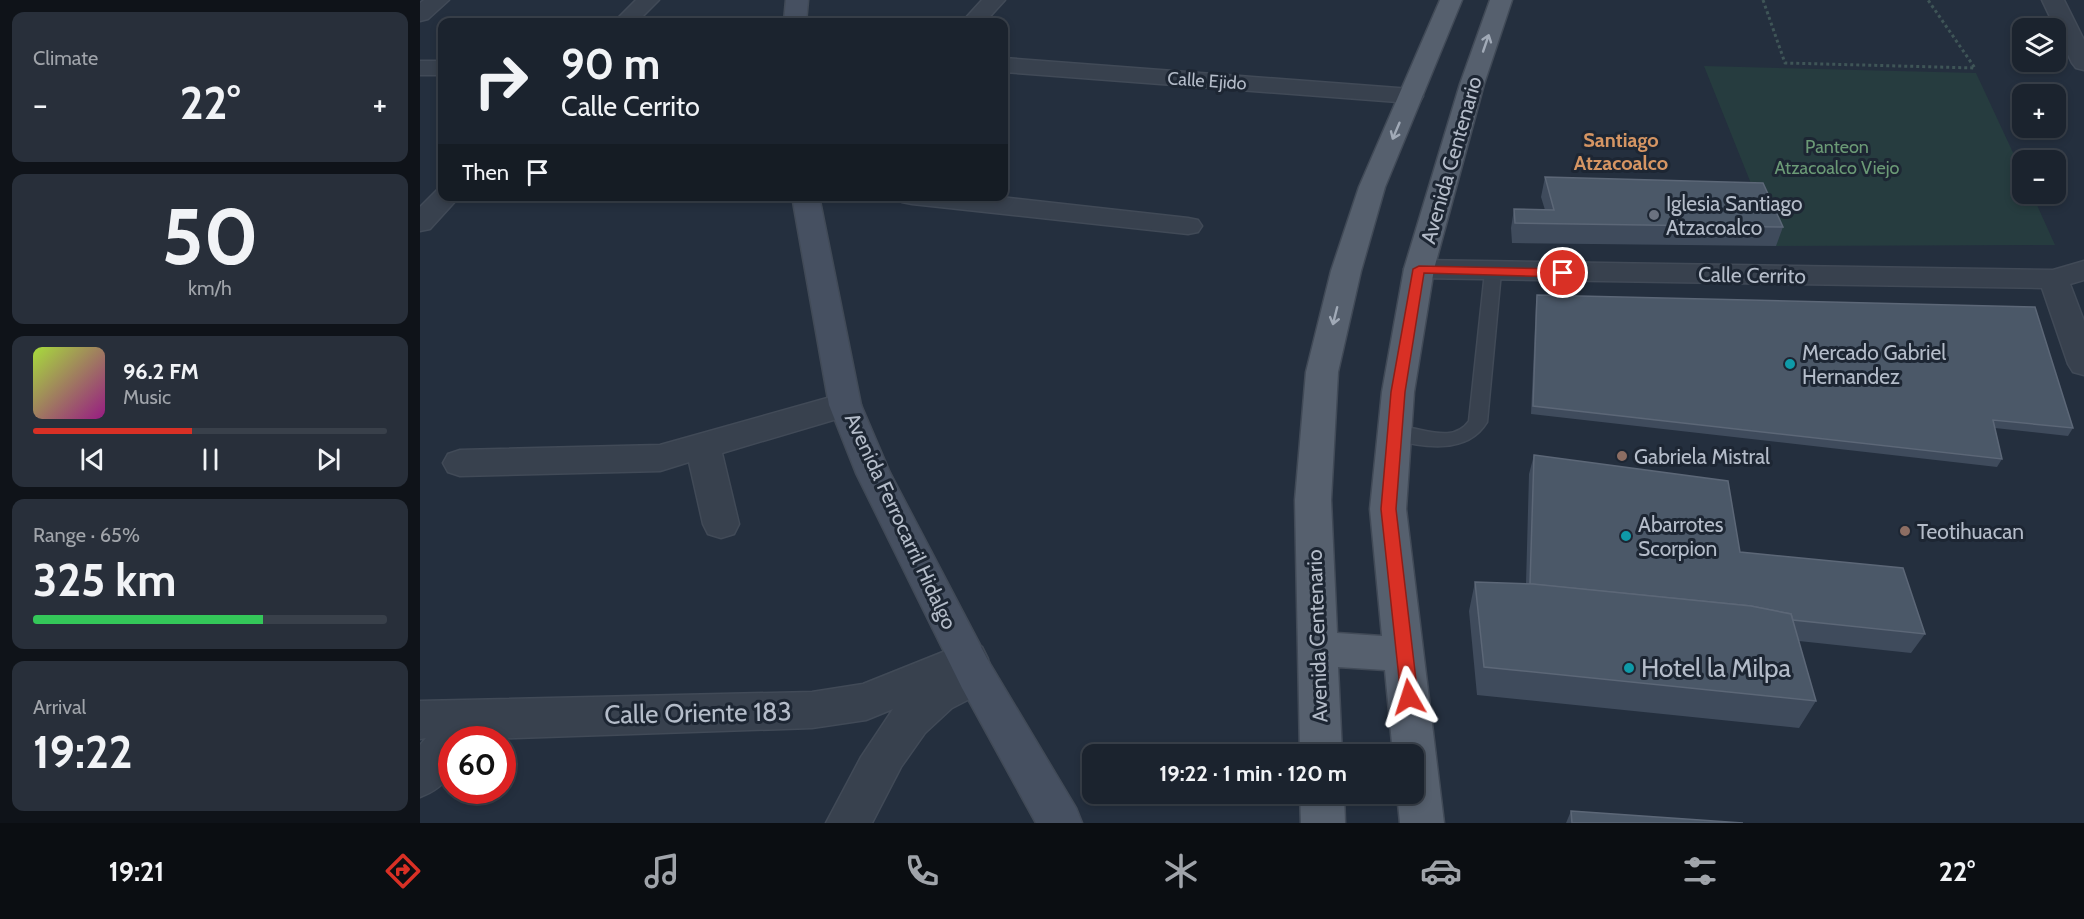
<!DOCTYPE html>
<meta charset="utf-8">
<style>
:root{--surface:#1b232e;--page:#282f3a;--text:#f1f3f6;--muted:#a0a4aa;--line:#39404a;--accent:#d93025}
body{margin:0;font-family:Cabin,sans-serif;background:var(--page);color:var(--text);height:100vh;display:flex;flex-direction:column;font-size:22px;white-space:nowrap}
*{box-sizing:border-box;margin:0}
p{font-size:20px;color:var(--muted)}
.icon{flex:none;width:33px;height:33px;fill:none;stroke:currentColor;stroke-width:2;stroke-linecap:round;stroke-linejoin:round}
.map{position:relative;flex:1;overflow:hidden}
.panel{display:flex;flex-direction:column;gap:12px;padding:12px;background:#0f1319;width:420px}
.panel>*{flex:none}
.banner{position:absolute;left:18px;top:18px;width:570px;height:183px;border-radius:12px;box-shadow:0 3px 9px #0003,0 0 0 2px var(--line);background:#1b232e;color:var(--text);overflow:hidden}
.tools{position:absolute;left:1592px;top:18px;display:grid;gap:12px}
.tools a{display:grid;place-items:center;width:54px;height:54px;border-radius:12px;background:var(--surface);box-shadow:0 3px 9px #0003,0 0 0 2px var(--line);font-size:30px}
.speed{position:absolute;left:18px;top:726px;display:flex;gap:12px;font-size:30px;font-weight:700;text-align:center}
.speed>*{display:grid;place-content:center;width:78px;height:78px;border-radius:50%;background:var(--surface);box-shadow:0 3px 9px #0003,0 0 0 2px var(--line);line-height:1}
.speed .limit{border:9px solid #d22;background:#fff;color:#111}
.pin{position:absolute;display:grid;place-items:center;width:51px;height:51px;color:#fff;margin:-26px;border:3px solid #fff;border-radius:50%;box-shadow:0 2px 6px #0007}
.me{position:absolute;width:66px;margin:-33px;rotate:354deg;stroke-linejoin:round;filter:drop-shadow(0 0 4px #0008)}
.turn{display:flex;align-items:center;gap:21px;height:126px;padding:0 24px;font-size:27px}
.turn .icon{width:78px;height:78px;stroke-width:2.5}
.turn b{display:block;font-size:42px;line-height:51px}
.then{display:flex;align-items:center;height:57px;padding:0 24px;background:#0003;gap:12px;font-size:22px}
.big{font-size:45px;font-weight:700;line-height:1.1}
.panel .tile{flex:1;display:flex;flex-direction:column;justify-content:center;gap:9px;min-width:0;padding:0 21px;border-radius:12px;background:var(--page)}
.panel .dial{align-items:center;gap:0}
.dial b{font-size:78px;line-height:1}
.song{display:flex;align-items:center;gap:18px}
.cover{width:72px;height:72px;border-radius:9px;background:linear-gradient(135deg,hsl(80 70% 55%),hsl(310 70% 35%))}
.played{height:6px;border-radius:3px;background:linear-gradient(90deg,var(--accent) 45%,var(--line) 45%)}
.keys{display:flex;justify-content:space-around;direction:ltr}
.heat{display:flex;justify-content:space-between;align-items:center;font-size:33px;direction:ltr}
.charge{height:9px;border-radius:4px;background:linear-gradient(90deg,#34c759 65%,var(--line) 0)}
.trip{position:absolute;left:662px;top:744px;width:342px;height:60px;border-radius:12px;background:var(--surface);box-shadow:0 3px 9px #0003,0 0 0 2px var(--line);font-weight:700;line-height:60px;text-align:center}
.tabs{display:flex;height:96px;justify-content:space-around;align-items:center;background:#0b0e12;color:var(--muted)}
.tabs .icon{width:42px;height:42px}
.tabs .on{color:var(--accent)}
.tabs b{font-size:27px;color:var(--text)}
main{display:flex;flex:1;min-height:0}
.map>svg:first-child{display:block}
.green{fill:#263c3f}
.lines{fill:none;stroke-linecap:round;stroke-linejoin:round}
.lane-casing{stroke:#414a57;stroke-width:3}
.street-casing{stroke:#414a57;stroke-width:3}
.secondary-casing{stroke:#414a57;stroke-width:3}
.primary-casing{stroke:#414a57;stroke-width:3}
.path{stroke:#3f5557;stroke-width:3;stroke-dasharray:3 3;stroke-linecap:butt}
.lane{fill:#38414e;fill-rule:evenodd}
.street{fill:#38414e;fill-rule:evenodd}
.secondary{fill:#465061;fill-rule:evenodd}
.primary{fill:#56606e;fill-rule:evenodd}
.wall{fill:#3f4b5c}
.building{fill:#4b5868;stroke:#5c6777;stroke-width:1.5}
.oneway{stroke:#a1aab7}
.route{fill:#d93025;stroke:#8d1f18;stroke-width:1.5}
.worship-dot{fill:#6b7280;stroke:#1d2633;stroke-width:2}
.culture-dot{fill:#0f9aa8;stroke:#1d2633;stroke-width:2}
.education-dot{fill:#8d6e63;stroke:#1d2633;stroke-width:2}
.labels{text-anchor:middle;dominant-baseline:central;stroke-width:6;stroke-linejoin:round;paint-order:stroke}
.far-street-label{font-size:18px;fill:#b4bcc9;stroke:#1d2633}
.far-park-label{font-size:18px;fill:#6b9a76;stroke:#1d2633}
.far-quarter-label{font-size:20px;font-weight:bold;fill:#d59563;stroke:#1d2633}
.street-label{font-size:21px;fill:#b4bcc9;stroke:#1d2633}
.poi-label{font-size:21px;fill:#b4bcc9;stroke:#1d2633;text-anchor:start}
.near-poi-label{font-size:26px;fill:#b4bcc9;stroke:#1d2633;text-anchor:start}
.near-street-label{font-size:26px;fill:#b4bcc9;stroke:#1d2633}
</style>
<main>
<section class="panel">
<div class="tile"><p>Climate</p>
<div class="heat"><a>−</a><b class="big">22°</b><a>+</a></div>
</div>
<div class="tile dial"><b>50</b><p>km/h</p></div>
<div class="tile">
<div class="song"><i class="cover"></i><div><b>96.2 FM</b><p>Music</p></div></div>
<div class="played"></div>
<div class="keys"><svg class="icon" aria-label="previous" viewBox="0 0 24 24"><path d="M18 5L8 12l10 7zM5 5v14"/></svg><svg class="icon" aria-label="pause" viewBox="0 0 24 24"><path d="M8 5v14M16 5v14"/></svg><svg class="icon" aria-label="next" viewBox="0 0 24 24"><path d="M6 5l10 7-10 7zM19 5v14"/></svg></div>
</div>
<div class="tile"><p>Range · 65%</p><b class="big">325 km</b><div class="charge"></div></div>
<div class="tile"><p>Arrival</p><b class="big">19:22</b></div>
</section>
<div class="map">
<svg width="1664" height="823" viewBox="0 0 1664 823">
<rect width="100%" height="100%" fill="#242f3e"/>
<!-- green -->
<polygon class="green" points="1284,66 1556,73 1602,172 1602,194 1612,194 1635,245 1356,246"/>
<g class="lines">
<defs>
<path id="lane" d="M1073 267 1081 272 1067 422C1047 456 1000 447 968 438L965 433 968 428C993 421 1030 448 1049 421L1065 272Z"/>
<g id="street">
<polygon points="4,0 29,0 8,19 0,21 0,3"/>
<polygon points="216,0 239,0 217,22 194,22"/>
<polygon points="562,0 585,0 565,22 542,22"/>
<polygon points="1622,0 1644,0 1664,40 1664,70 1656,68 1652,63"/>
<polygon points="584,58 991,89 1000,91 1003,96 1000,101 991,103 584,72"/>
<rect x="0" y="61" width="22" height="14"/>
<polygon points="22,189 22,196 40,196 10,229 0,231 0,207 17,190"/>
<polygon points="479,196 572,196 768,218 778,220 782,226 778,232 768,234 492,204 482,202"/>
<polygon points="999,260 1633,270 1664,261 1664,280 1650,284 1664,321 1664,375 1653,372 1648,364 1622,288 999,278 989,275 984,269 989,263"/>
<polygon points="425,393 437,397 441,405 437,413 302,453 319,524 314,534 301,538 288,534 283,524 269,462 240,471 40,476 28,472 23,463 28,454 40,450 240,445"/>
<path d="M548 642 562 647 568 659 566 663 569 665 575 677 569 689 532 708 505 733 481 767 452 823H406L441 757 473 709 446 720 392 728 32 740C32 770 32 785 0 797V745L6 738 0 739V701L392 692 443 684Z"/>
</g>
<g id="secondary">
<polygon points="366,0 388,0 386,22 364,22"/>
<polygon points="372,196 399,196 441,405 470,473 570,664 656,808 662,823 616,823 542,688 436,473 409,405"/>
</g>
<g id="primary">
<polygon points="1020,0 1042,0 965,187 941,271 918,372 911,500 917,633 962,636 950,509 962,392 984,269 1040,84 1070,0 1092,0 1064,84 1014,269 994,392 986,509 1024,823 980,823 977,794 993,794 993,754 973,754 965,670 918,667 922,754 880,754 875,500 886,372 911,271 939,187"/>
<polygon points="880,794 924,794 925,823 881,823"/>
</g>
</defs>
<!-- lane casing -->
<use href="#lane" class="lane-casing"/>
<!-- street casing -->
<use href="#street" class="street-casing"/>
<!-- secondary casing -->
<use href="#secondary" class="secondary-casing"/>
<!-- primary casing -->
<use href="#primary" class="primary-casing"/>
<!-- path -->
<polyline class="path" points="1343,0 1365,63 1555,68 1508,0"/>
<!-- lane -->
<use href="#lane" class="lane"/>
<!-- street -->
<use href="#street" class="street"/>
<!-- secondary -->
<use href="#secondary" class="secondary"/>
<!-- primary -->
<use href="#primary" class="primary"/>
</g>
<!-- wall -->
<g class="wall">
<polygon points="1125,177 1363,227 1356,246 1092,243 1091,228 1094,209 1125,210 1121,197"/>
<polygon points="1117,295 1653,428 1648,436 1575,428 1582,459 1577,467 1111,414 1116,302"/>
<polygon points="1114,455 1320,552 1505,634 1491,653 1379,641 1396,701 1379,728 1057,695 1049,611 1055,582 1106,584 1109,474"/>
<polygon points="1151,811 1323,823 1146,823"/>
</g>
<!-- building -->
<g class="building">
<polygon points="1125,177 1343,183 1363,227 1095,223 1094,209 1134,210"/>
<polygon points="1117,295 1615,307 1653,428 1573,420 1582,459 1113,406"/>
<polygon points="1114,455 1308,481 1320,552 1483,568 1505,634 1373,620 1371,614 1331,606 1110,584"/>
<polygon points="1055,582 1113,584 1331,606 1371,614 1396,701 1064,667"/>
<polygon points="1151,811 1323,823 1152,823"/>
</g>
<!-- one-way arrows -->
<defs><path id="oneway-shaft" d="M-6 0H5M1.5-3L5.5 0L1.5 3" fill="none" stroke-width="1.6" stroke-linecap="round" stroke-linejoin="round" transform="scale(1.5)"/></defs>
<g class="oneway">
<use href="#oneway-shaft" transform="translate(1066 43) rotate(-71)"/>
<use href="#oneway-shaft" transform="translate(976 131) rotate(113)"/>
<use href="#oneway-shaft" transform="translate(915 316) rotate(104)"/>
</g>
<!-- route -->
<polygon class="route" points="999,266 1143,269 1149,273 1143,277 1004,273 985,392 976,509 998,697 995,702 989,704 983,702 981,697 961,509 971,392 993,269"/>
<!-- markers -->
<circle class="worship-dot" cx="1234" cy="215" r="6"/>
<g class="culture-dot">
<circle cx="1370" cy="364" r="6"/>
<circle cx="1206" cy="536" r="6"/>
<circle cx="1209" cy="668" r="6"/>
</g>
<g class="education-dot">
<circle cx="1202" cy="456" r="6"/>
<circle cx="1485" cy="531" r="6"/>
</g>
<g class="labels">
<!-- far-street labels -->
<g class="far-street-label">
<text transform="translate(787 81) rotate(4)">Calle Ejido</text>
</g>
<!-- far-park labels -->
<g class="far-park-label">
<text x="1417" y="147">Panteon<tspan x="1417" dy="21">Atzacoalco Viejo</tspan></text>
</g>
<!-- far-quarter labels -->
<g class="far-quarter-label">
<text x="1201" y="140">Santiago<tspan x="1201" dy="23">Atzacoalco</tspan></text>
</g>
<!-- street labels -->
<g class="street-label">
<text transform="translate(1031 160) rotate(-74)">Avenida Centenario</text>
<text transform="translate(1332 275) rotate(1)">Calle Cerrito</text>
<text transform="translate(481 521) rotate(65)">Avenida Ferrocarril Hidalgo</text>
<text transform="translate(897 636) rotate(-92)">Avenida Centenario</text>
</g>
<!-- poi labels -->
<g class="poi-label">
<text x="1246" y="203">Iglesia Santiago<tspan x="1246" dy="24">Atzacoalco</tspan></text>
<text x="1382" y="352">Mercado Gabriel<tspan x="1382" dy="24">Hernandez</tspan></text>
<text x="1214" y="456">Gabriela Mistral</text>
<text x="1218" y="524">Abarrotes<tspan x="1218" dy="24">Scorpion</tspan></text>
<text x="1497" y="531">Teotihuacan</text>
</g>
<!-- near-poi labels -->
<g class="near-poi-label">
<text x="1221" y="668">Hotel la Milpa</text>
</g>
<!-- near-street labels -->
<g class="near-street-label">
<text transform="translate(278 713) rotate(-1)">Calle Oriente 183</text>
</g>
</g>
</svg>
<div class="tools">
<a><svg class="icon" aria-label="layers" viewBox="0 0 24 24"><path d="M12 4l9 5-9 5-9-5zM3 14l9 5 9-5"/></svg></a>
<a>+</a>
<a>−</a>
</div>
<div class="speed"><div class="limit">60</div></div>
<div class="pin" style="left:1143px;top:273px;background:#d93025"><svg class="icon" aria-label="arrive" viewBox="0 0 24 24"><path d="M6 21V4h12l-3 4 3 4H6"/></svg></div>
<svg class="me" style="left:989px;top:697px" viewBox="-20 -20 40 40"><path d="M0-17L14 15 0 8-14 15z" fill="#d93025" stroke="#fff" stroke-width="4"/></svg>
<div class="trip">19:22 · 1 min · 120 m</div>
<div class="banner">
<div class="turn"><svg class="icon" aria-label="right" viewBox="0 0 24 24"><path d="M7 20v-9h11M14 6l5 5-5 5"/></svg><div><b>90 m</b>Calle Cerrito</div></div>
<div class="then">Then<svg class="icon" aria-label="arrive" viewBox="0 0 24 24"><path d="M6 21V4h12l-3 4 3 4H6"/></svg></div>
</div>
</div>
</main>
<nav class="tabs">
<b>19:21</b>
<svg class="icon on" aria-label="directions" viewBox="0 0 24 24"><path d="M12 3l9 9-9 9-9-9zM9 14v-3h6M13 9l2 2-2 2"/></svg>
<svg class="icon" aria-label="music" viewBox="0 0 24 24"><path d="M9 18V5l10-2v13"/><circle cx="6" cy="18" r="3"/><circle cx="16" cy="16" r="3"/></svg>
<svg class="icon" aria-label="phone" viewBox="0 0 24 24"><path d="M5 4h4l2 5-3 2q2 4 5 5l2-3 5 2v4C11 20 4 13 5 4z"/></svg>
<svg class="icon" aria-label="climate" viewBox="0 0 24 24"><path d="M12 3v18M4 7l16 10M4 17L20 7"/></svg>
<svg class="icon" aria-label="car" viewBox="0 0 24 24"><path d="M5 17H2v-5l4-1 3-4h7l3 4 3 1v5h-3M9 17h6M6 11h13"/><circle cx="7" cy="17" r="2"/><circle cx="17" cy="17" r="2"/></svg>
<svg class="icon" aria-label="filters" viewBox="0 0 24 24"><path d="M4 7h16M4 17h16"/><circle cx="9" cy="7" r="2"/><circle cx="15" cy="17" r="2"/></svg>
<b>22°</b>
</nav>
